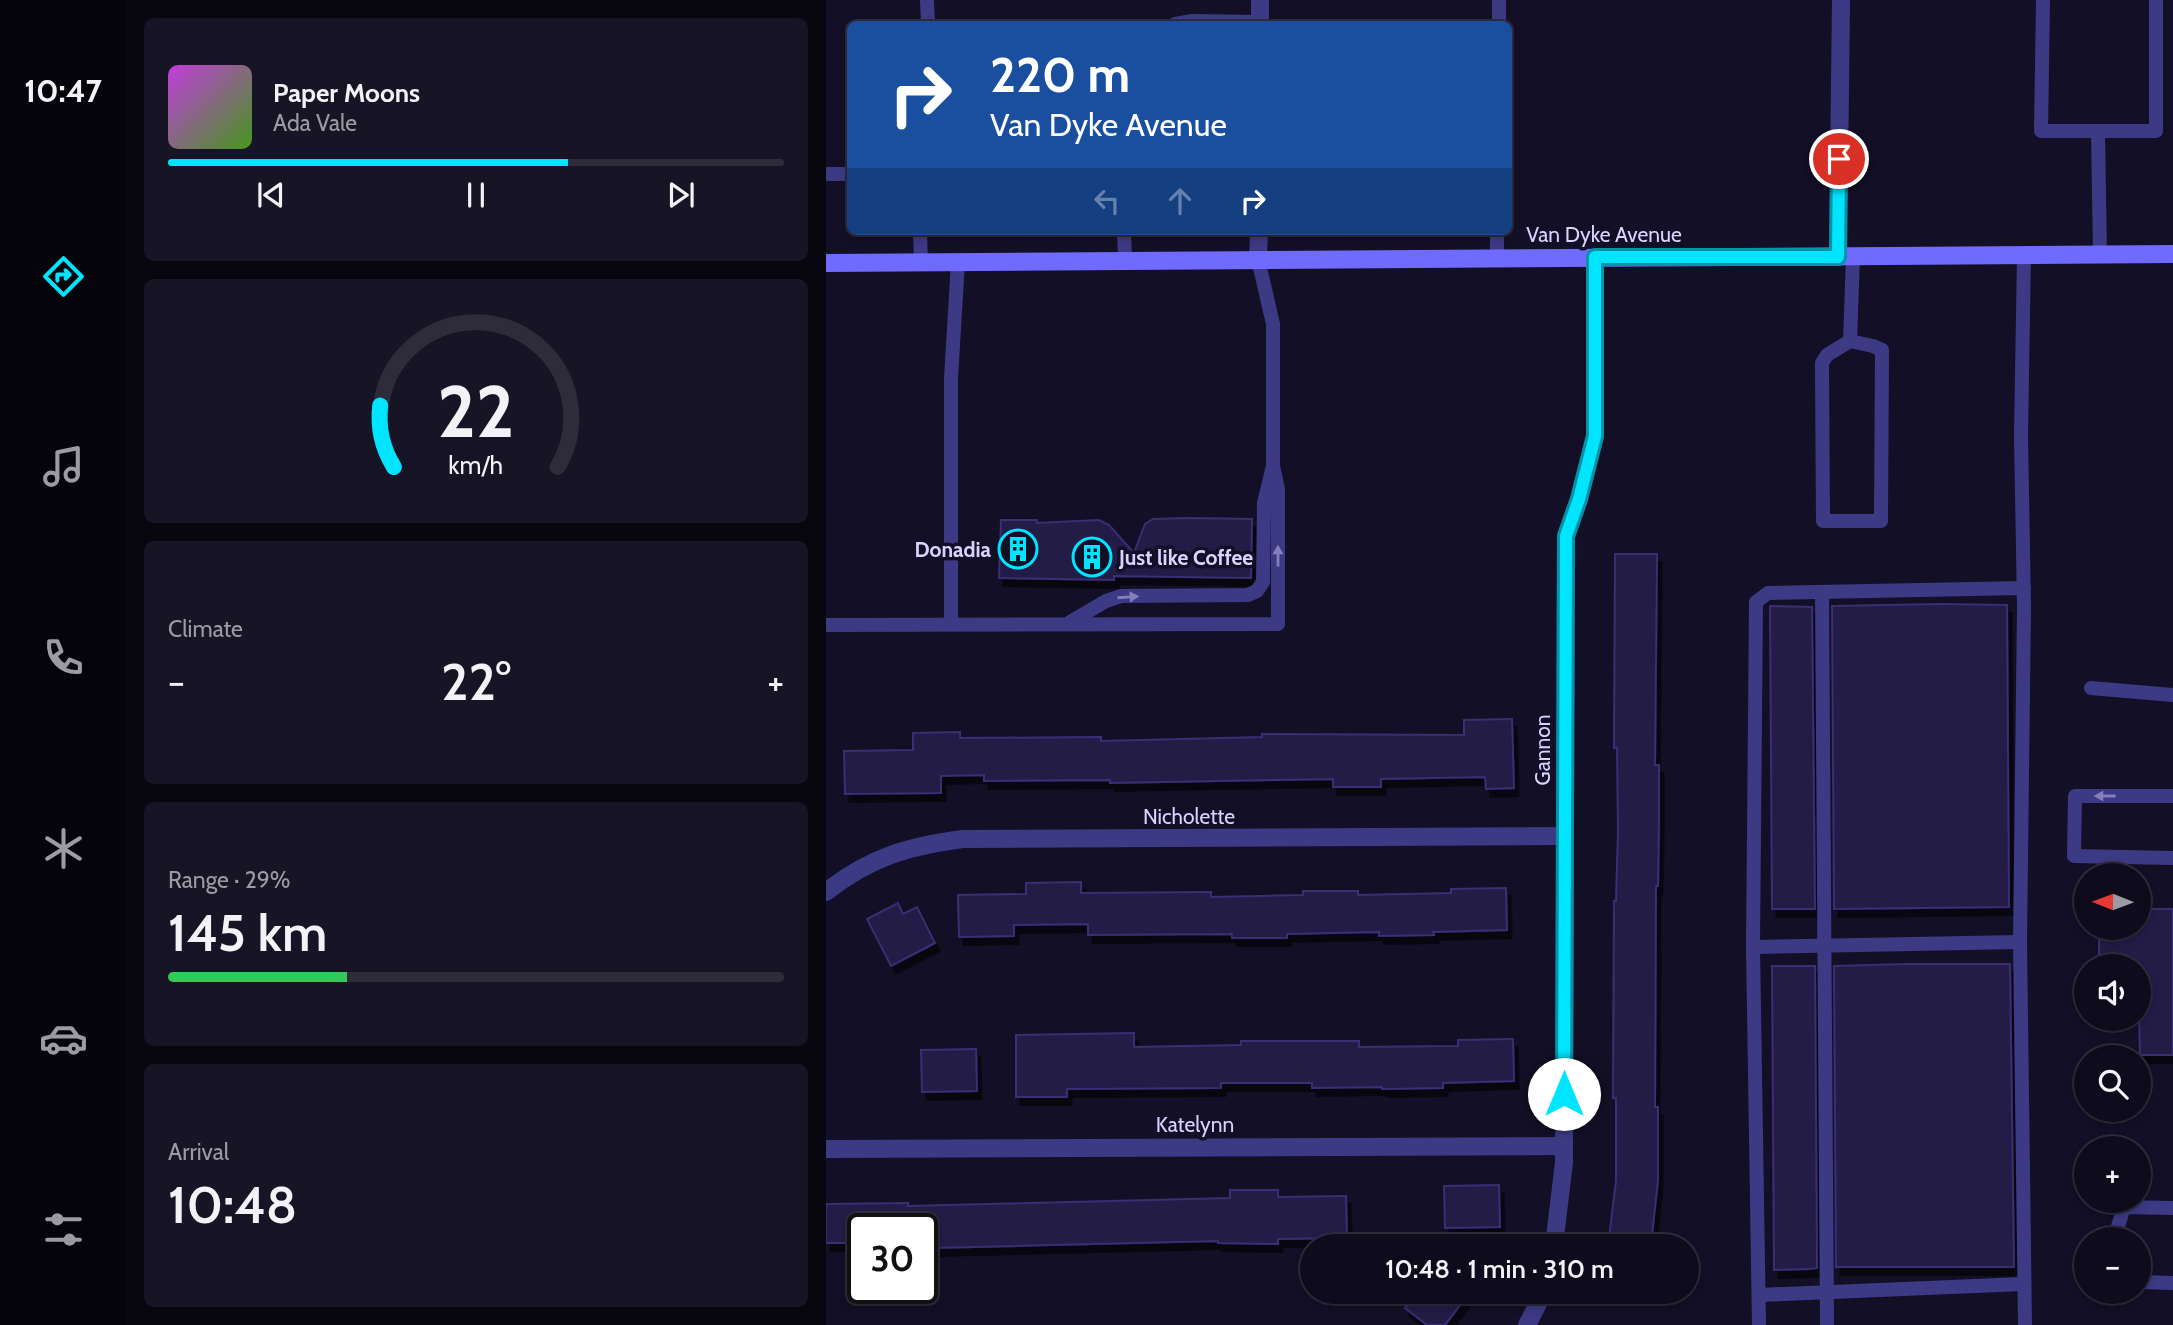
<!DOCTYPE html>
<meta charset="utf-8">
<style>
:root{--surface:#0e0b1c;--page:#171425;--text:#f1f3f6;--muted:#9b9ba3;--line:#2e2b3b;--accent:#00e5ff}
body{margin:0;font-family:Cabin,sans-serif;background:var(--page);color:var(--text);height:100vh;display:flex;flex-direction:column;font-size:26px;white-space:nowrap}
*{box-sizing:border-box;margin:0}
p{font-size:23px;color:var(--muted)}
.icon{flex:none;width:38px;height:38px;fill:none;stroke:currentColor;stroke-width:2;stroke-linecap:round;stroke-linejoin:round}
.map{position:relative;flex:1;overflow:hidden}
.drawer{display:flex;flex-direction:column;gap:18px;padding:18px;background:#08060f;width:700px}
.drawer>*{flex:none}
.top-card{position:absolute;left:21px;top:21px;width:665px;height:214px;border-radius:10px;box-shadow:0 4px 10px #0003,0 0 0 2px var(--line);background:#1a4fa0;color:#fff;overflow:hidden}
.needle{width:46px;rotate:271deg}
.controls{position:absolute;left:1248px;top:863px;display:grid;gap:14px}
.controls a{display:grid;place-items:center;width:77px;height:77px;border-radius:50%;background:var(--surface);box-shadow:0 4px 10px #0003,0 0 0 2px var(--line);font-size:35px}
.speed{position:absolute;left:21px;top:1213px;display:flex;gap:14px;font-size:35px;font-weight:700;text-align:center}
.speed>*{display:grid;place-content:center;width:91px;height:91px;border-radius:50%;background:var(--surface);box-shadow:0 4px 10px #0003,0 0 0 2px var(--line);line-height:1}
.speed .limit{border:4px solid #111;border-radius:10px;background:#fff;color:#111}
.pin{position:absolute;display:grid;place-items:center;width:60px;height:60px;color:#fff;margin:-30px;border:4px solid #fff;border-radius:50%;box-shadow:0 2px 7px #0007}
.me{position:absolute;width:77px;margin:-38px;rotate:0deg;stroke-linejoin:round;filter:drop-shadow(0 0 5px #0008)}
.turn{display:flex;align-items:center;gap:24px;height:147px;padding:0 28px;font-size:32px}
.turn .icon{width:91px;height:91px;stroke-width:2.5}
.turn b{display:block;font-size:49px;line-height:60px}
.lanes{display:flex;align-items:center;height:66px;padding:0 28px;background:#0003;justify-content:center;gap:35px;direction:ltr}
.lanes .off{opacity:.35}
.big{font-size:52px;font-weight:600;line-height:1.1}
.drawer .card{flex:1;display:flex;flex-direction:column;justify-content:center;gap:10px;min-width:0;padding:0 24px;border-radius:10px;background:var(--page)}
.drawer .dial{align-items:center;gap:0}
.dial svg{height:182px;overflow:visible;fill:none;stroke:var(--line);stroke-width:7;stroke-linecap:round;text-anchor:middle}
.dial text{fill:var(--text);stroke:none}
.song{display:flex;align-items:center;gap:21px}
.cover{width:84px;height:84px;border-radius:10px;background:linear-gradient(135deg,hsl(290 70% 55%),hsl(100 70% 35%))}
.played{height:7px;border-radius:4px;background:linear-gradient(90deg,var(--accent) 65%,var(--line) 65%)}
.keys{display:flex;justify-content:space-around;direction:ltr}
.heat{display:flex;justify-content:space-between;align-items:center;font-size:38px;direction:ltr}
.charge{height:10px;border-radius:5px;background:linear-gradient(90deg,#34c759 29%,var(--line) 0)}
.trip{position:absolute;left:474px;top:1234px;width:399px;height:70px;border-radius:35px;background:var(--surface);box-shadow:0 4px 10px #0003,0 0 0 2px var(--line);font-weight:600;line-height:70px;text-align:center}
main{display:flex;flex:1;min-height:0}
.menu{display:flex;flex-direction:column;width:126px;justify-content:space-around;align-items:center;background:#06040b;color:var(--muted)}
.menu .icon{width:49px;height:49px}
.menu .on{color:var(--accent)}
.menu b{font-size:32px;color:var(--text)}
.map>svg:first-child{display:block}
.building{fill:#241b47;stroke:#3b2d73;stroke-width:2;filter:url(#shadow)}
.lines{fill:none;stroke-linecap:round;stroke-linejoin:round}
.lane{stroke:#3d3a85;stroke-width:14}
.street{stroke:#3d3a85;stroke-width:18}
.secondary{stroke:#6f6bff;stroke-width:18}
.oneway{fill:#837fbc}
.route-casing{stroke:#0095a6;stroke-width:18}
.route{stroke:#00e5ff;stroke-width:12}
.labels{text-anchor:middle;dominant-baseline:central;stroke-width:7;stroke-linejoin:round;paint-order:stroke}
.street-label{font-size:21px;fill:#d9d4ff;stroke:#130f26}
.poi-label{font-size:21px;font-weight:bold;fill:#d9d4ff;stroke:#130f26;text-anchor:end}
</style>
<main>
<nav class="menu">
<b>10:47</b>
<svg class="icon on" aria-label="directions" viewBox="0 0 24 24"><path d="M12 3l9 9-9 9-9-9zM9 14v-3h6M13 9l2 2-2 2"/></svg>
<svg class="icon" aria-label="music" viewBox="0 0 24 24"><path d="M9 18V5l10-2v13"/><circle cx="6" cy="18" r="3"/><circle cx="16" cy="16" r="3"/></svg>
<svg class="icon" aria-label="phone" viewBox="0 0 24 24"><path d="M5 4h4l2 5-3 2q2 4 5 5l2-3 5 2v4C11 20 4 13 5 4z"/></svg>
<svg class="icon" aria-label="climate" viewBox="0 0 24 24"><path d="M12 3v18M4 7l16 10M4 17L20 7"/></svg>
<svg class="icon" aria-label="car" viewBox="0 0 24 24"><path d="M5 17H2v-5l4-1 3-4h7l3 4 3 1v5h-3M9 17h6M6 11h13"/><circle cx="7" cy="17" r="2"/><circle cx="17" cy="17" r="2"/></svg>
<svg class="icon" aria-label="filters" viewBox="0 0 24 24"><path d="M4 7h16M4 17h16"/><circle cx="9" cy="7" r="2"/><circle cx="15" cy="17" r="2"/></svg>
</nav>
<section class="drawer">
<div class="card">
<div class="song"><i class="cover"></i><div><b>Paper Moons</b><p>Ada Vale</p></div></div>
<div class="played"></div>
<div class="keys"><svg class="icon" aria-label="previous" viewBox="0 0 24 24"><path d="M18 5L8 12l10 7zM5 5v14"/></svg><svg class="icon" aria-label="pause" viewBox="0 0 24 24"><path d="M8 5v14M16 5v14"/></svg><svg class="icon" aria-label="next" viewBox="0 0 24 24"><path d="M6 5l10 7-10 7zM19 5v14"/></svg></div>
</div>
<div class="card dial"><svg viewBox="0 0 100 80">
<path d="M14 69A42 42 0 1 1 86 69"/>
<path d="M14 69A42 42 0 0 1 8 42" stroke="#00e5ff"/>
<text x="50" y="56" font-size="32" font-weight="700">22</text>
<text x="50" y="72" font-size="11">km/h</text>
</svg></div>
<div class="card"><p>Climate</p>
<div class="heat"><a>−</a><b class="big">22°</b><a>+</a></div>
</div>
<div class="card"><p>Range · 29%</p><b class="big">145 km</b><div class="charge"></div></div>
<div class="card"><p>Arrival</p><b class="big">10:48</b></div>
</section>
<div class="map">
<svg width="1347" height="1325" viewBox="0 0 1347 1325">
<defs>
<filter id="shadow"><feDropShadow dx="4.5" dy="8" stdDeviation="0" flood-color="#0009"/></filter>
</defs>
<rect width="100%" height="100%" fill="#130f26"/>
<!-- building -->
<g class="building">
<polygon points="362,518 426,519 425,578 288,576 288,580 173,578 175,520 211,520 211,523 273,520 283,525 308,553 319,524 327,519"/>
<polygon points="789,554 831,554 829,765 833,765 833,820 832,886 830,886 829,1107 832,1107 832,1180 825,1244 783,1238 790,1181 790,1098 787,1098 788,901 790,901 792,831 791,748 788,748"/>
<polygon points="1114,604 1181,605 1183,907 1008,909 1006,606"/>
<polygon points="944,606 986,607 989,909 946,909"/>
<polygon points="686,719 688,788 660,789 659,777 555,779 555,787 507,787 507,779 284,783 284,780 158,781 158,775 115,776 115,793 19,794 18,751 87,750 87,733 134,732 134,738 275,737 275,741 436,737 436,734 638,735 638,720"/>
<polygon points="255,882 255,893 385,892 385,897 477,895 477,891 532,891 532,895 625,893 625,889 680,888 681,930 607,932 608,935 553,936 553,932 461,934 461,938 406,938 406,934 262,935 262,924 188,925 188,936 133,937 132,895 200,894 200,883"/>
<polygon points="72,903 77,914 91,907 109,943 65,966 41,919"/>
<polygon points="1312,909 1347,909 1347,1055 1314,1055 1312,966 1273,966 1273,928 1312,928"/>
<polygon points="1081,964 1184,964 1188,1267 1010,1267 1008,966"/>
<polygon points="946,966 989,966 991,1268 984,1269 948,1270"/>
<polygon points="308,1033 308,1047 415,1045 415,1041 533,1041 533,1047 632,1046 632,1040 687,1039 688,1081 617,1083 617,1088 556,1089 556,1087 486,1088 486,1083 395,1083 395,1088 241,1089 241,1097 190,1097 190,1035"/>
<polygon points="150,1049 151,1091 96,1092 95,1050"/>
<polygon points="673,1185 674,1227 619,1228 618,1186"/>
<polygon points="404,1190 452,1190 452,1197 520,1196 521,1238 452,1239 452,1244 392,1243 392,1241 106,1248 106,1228 37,1228 37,1243 0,1243 0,1204 82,1203 82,1206 404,1198"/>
<polygon points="592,1292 644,1292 619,1325 601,1325 579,1308"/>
</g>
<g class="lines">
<!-- lane -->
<g class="lane">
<polyline points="101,0 102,24"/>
<polyline points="1217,0 1215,131 1330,131 1330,0"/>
<polyline points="349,24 366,21 434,22"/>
<polyline points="673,24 673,0"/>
<polyline points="1272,132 1274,255"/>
<polyline points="0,174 24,174"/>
<polyline points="94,231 95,262"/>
<polyline points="298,231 299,260"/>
<polyline points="1198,255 1195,435 1198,607 1194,942 1199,1325"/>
<polyline points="671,257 671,231"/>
<polygon points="1024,341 1047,346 1056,350 1055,521 997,521 996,363 1001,355"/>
<polyline points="1024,341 1027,257"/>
<polyline points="996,592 1001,1325"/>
<polyline points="244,622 280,601 295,596 422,595 431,591 437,582 438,503 447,466 447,324 432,259"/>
<polyline points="125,624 125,378 132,262"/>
<polyline points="0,625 452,624 452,489 447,466"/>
<polyline points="1265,688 1347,695"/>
<polyline points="1347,796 1249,796 1248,856 1347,858"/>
<polyline points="927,947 1194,942"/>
<polyline points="1288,1239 1298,1207 1347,1208"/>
<polyline points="1312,1282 1347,1283"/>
<polyline points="933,1295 1197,1284"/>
<polyline points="933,1325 927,947 930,602 942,593 1198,588"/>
</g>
<!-- street -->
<g class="street">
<polyline points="434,24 434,0"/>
<polyline points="1012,257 1015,0"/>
<polyline points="432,259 433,231"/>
<path d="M0 892C44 857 83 846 137 839L738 836"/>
<polyline points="0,1149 738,1146"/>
<polyline points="728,1246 738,1162 740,536 753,499 769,436 769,257"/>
<polyline points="701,1325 718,1292"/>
</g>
<!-- secondary -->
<polyline class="secondary" points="0,263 1347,254"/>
</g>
<!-- one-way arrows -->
<defs><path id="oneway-solid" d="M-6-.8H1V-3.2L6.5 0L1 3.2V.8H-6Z" transform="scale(1.75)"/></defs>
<g class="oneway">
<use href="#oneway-solid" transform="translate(452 556) rotate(-90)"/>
<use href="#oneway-solid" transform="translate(302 597) rotate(-4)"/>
<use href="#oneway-solid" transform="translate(1279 796) rotate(180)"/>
</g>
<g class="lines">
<defs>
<polyline id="route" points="738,1094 740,536 753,499 769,436 769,257 1012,257 1013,159"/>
</defs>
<!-- route casing -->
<use href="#route" class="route-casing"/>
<!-- route -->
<use href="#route" class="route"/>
</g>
<!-- icons -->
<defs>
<symbol id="building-ring" viewBox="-11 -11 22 22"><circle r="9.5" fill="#130f26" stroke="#00e5ff" stroke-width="1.5"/><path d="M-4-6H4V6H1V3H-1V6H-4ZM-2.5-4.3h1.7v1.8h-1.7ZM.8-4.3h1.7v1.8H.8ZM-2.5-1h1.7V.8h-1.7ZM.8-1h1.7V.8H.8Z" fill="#00e5ff"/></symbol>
</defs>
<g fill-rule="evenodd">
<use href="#building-ring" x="170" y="527" width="44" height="44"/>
<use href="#building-ring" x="244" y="535" width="44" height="44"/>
</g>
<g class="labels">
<!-- street labels -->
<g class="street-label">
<text x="778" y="234">Van Dyke Avenue</text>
<text transform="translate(716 750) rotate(-90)">Gannon</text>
<text x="363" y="816">Nicholette</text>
<text x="369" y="1124">Katelynn</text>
</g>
<!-- poi labels -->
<g class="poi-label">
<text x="165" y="549">Donadia</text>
<text x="293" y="557" text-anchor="start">Just like Coffee</text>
</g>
</g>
</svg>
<div class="controls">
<a><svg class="needle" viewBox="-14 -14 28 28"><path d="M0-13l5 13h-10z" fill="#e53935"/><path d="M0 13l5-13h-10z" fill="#9b9ba3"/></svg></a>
<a><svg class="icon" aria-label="sound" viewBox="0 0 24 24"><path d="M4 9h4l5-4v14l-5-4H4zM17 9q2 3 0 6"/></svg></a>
<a><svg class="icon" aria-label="search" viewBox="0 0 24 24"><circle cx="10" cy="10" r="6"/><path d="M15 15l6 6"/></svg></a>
<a>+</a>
<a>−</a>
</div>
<div class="speed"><div class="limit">30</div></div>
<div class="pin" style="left:1013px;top:159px;background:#d93025"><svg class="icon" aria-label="arrive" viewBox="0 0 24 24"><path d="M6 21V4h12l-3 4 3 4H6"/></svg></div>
<svg class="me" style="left:738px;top:1094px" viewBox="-20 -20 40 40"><circle r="19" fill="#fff"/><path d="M0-13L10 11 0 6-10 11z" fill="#00e5ff"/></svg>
<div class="trip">10:48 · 1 min · 310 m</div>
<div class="top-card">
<div class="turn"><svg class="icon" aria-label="right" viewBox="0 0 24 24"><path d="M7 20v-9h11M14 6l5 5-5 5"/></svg><div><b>220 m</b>Van Dyke Avenue</div></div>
<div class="lanes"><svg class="icon off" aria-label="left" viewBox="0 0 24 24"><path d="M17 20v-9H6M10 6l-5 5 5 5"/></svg><svg class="icon off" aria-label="ahead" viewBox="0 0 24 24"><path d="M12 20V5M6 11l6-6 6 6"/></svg><svg class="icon" aria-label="right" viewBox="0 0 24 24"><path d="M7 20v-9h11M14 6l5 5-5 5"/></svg></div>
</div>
</div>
</main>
